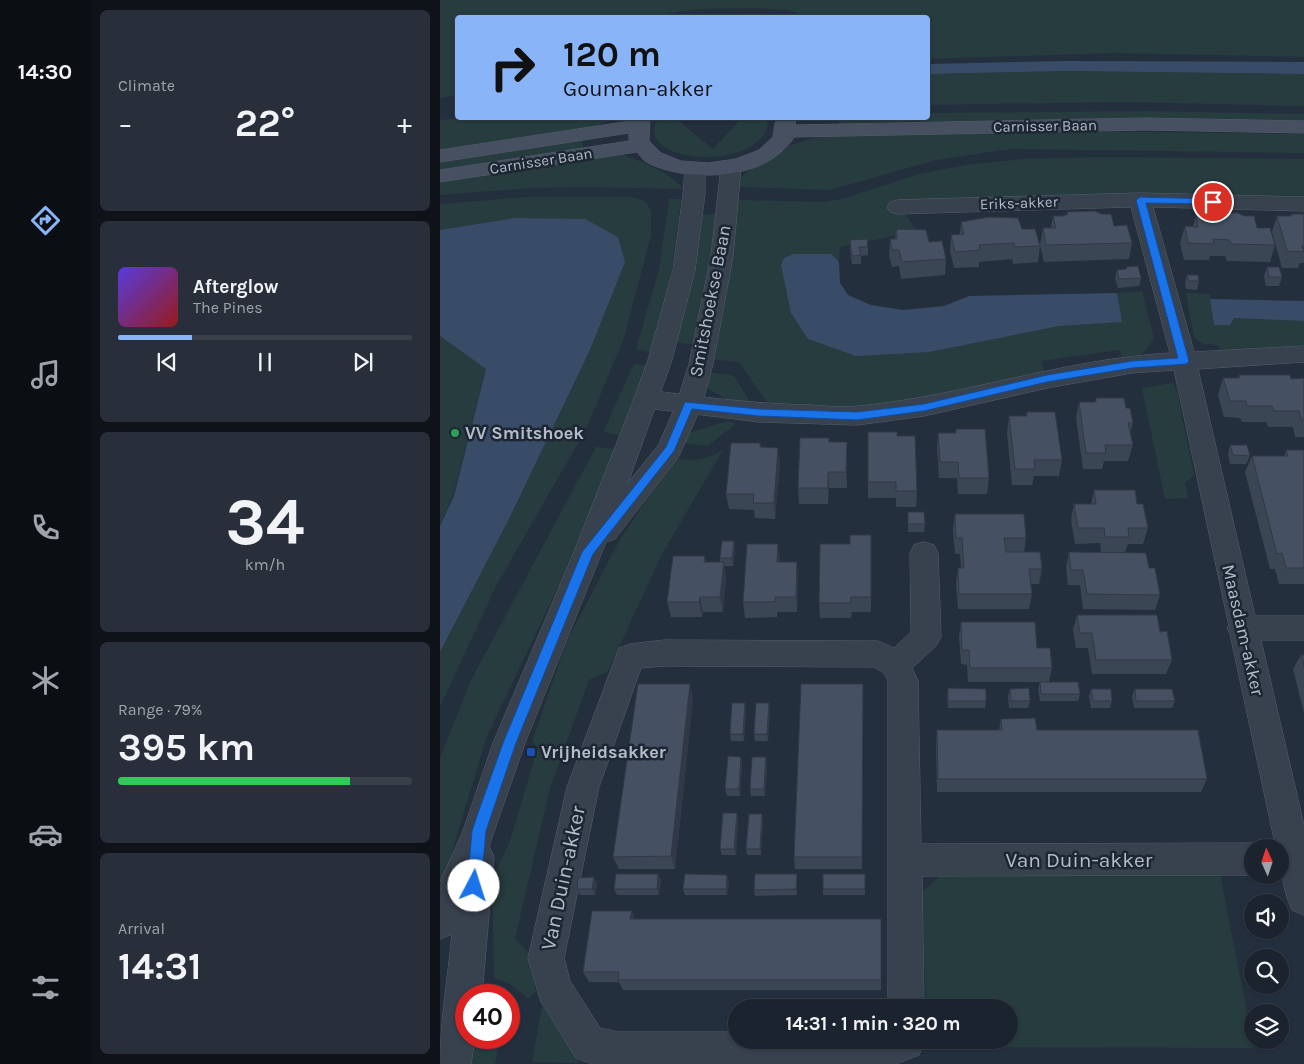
<!DOCTYPE html>
<meta charset="utf-8">
<style>
:root{--surface:#1b232e;--page:#282f3a;--text:#f1f3f6;--muted:#a0a4aa;--line:#39404a;--accent:#8ab4f8}
body{margin:0;font-family:Karla,sans-serif;background:var(--page);color:var(--text);height:100vh;display:flex;flex-direction:column;font-size:19px;white-space:nowrap}
*{box-sizing:border-box;margin:0}
p{font-size:16px;color:var(--muted)}
.icon{flex:none;width:28px;height:28px;fill:none;stroke:currentColor;stroke-width:2;stroke-linecap:round;stroke-linejoin:round}
.map{position:relative;flex:1;overflow:hidden}
.sheet{display:flex;flex-direction:column;gap:10px;padding:10px;background:#0f1319;width:350px}
.sheet>*{flex:none}
.guide{position:absolute;left:15px;top:15px;width:475px;height:105px;border-radius:5px;box-shadow:0 1px 4px #0004,0 0 0 1px var(--line);background:#8ab4f8;color:#111;overflow:hidden}
.needle{width:32px;rotate:357deg}
.controls{position:absolute;left:804px;top:839px;display:grid;gap:10px}
.controls a{display:grid;place-items:center;width:45px;height:45px;border-radius:50%;background:var(--surface);box-shadow:0 1px 4px #0004,0 0 0 1px var(--line);font-size:25px}
.speed{position:absolute;left:15px;top:984px;display:flex;gap:10px;font-size:25px;font-weight:700;text-align:center}
.speed>*{display:grid;place-content:center;width:65px;height:65px;border-radius:50%;background:var(--surface);box-shadow:0 1px 4px #0004,0 0 0 1px var(--line);line-height:1}
.speed .limit{border:8px solid #d22;background:#fff;color:#111}
.pin{position:absolute;display:grid;place-items:center;width:42px;height:42px;color:#fff;margin:-21px;border:2px solid #fff;border-radius:50%;box-shadow:0 1px 5px #0007}
.me{position:absolute;width:55px;margin:-28px;rotate:5deg;stroke-linejoin:round;filter:drop-shadow(0 0 4px #0008)}
.turn{display:flex;align-items:center;gap:18px;height:105px;padding:0 25px;font-size:22px}
.turn .icon{width:65px;height:65px;stroke-width:2.5}
.turn b{display:block;font-size:35px;line-height:42px}
.big{font-size:38px;font-weight:700;line-height:1.1}
.sheet .tile{flex:1;display:flex;flex-direction:column;justify-content:center;gap:8px;min-width:0;padding:0 18px;border-radius:8px;background:var(--page)}
.sheet .dial{align-items:center;gap:0}
.dial b{font-size:65px;line-height:1}
.song{display:flex;align-items:center;gap:15px}
.cover{width:60px;height:60px;border-radius:8px;background:linear-gradient(135deg,hsl(250 70% 55%),hsl(0 70% 35%))}
.played{height:5px;border-radius:2px;background:linear-gradient(90deg,var(--accent) 25%,var(--line) 25%)}
.keys{display:flex;justify-content:space-around;direction:ltr}
.heat{display:flex;justify-content:space-between;align-items:center;font-size:28px;direction:ltr}
.charge{height:8px;border-radius:4px;background:linear-gradient(90deg,#34c759 79%,var(--line) 0)}
.trip{position:absolute;left:288px;top:999px;width:290px;height:50px;border-radius:25px;background:var(--surface);box-shadow:0 1px 4px #0004,0 0 0 1px var(--line);font-weight:700;line-height:50px;text-align:center}
main{display:flex;flex:1;min-height:0}
.tabs{display:flex;flex-direction:column;width:90px;justify-content:space-around;align-items:center;background:#0b0e12;color:var(--muted)}
.tabs .icon{width:35px;height:35px}
.tabs .on{color:var(--accent)}
.tabs b{font-size:22px;color:var(--text)}
.map>svg:first-child{display:block}
.green{fill:#263c3f}
.water{fill:#394c67}
.lines{fill:none;stroke-linecap:round;stroke-linejoin:round}
.minor-casing{stroke:#565f6c;stroke-width:1}
.tertiary-casing{stroke:#565f6c;stroke-width:1}
.secondary-casing{stroke:#565f6c;stroke-width:1}
.minor{fill:#38414e;fill-rule:evenodd}
.tertiary{fill:#38414e;fill-rule:evenodd}
.secondary{fill:#465061;fill-rule:evenodd}
.wall{fill:#3b4654}
.shaded-wall{fill:#303945}
.building{fill:#455162;stroke:#303945}
.route{fill:#1a73e8;stroke:#114b97}
.leisure-dot{fill:#2e9e5b;stroke:#1d2633;stroke-width:2}
.transit-dot{fill:#1a4fb4;stroke:#1d2633;stroke-width:2}
.labels{text-anchor:middle;dominant-baseline:central;stroke-width:5;stroke-linejoin:round;paint-order:stroke}
.far-street-label{font-size:15px;fill:#b4bcc9;stroke:#1d2633}
.street-label{font-size:18px;fill:#b4bcc9;stroke:#1d2633}
.poi-label{font-size:18px;font-weight:bold;fill:#b4bcc9;stroke:#1d2633;text-anchor:start}
.near-street-label{font-size:21px;fill:#b4bcc9;stroke:#1d2633}
</style>
<main>
<nav class="tabs">
<b>14:30</b>
<svg class="icon on" aria-label="directions" viewBox="0 0 24 24"><path d="M12 3l9 9-9 9-9-9zM9 14v-3h6M13 9l2 2-2 2"/></svg>
<svg class="icon" aria-label="music" viewBox="0 0 24 24"><path d="M9 18V5l10-2v13"/><circle cx="6" cy="18" r="3"/><circle cx="16" cy="16" r="3"/></svg>
<svg class="icon" aria-label="phone" viewBox="0 0 24 24"><path d="M5 4h4l2 5-3 2q2 4 5 5l2-3 5 2v4C11 20 4 13 5 4z"/></svg>
<svg class="icon" aria-label="climate" viewBox="0 0 24 24"><path d="M12 3v18M4 7l16 10M4 17L20 7"/></svg>
<svg class="icon" aria-label="car" viewBox="0 0 24 24"><path d="M5 17H2v-5l4-1 3-4h7l3 4 3 1v5h-3M9 17h6M6 11h13"/><circle cx="7" cy="17" r="2"/><circle cx="17" cy="17" r="2"/></svg>
<svg class="icon" aria-label="filters" viewBox="0 0 24 24"><path d="M4 7h16M4 17h16"/><circle cx="9" cy="7" r="2"/><circle cx="15" cy="17" r="2"/></svg>
</nav>
<section class="sheet">
<div class="tile"><p>Climate</p>
<div class="heat"><a>−</a><b class="big">22°</b><a>+</a></div>
</div>
<div class="tile">
<div class="song"><i class="cover"></i><div><b>Afterglow</b><p>The Pines</p></div></div>
<div class="played"></div>
<div class="keys"><svg class="icon" aria-label="previous" viewBox="0 0 24 24"><path d="M18 5L8 12l10 7zM5 5v14"/></svg><svg class="icon" aria-label="pause" viewBox="0 0 24 24"><path d="M8 5v14M16 5v14"/></svg><svg class="icon" aria-label="next" viewBox="0 0 24 24"><path d="M6 5l10 7-10 7zM19 5v14"/></svg></div>
</div>
<div class="tile dial"><b>34</b><p>km/h</p></div>
<div class="tile"><p>Range · 79%</p><b class="big">395 km</b><div class="charge"></div></div>
<div class="tile"><p>Arrival</p><b class="big">14:31</b></div>
</section>
<div class="map">
<svg width="864" height="1064" viewBox="0 0 864 1064">
<rect width="100%" height="100%" fill="#242f3e"/>
<!-- green -->
<g class="green">
<polygon points="0,0 864,0 864,57 675,53 488,59 488,18 371,18 348,10 315,8 258,9 198,18 18,18 17,95 0,98"/>
<polygon points="626,71 864,74 864,106 681,102 488,105 488,74"/>
<polygon points="710,111 864,114 864,123 399,125 399,118 488,118 488,113"/>
<polygon points="19,118 178,118 150,128 0,151 0,120"/>
<path d="M218 118H235L273 149 302 118H326C329 124 327 131 323 136 292 173 193 158 218 118Z"/>
<polygon points="632,131 864,134 864,153 570,149 496,160 390,190 297,187 298,180 312,168 327,163 347,146 374,138 400,135"/>
<polygon points="142,139 144,149 0,171 0,161"/>
<path d="M179 154C194 157 236 176 243 189L142 187 92 188 0 195V180Z"/>
<polygon points="665,157 864,159 864,198 449,205 450,213 465,214 477,231 400,247 399,262 391,254 353,254 351,313 619,326 681,322 677,293 702,291 714,339 702,354 682,357 679,350 601,361 604,370 598,375 465,406 331,408 299,362 270,359 298,200 383,202 402,199 479,174 526,165 582,159"/>
<polygon points="86,197 191,197 205,201 211,211 211,235 184,338 146,429 56,586 0,707 0,652 69,519 149,352 74,218 0,230 0,204"/>
<polygon points="229,199 241,199 232,269 213,353 196,349 219,269"/>
<polygon points="278,214 255,345 235,342 261,215"/>
<polygon points="746,293 770,294 774,325 794,318 864,321 864,347 781,351 778,345 764,344 754,338"/>
<polygon points="0,336 46,369 13,496 0,526"/>
<polygon points="194,364 206,365 182,436 163,432"/>
<polygon points="266,372 293,375 312,405 290,401 267,388"/>
<polygon points="733,383 737,392 754,475 745,483 748,498 725,499 702,388"/>
<polygon points="288,421 296,424 267,446 241,443 245,434"/>
<polygon points="156,447 175,449 152,516 47,736 0,891 0,758 30,682"/>
<path d="M283 450 222 554 168 671 149 680 110 788 75 938 89 953 96 992 88 998 70 984 54 978 52 880 70 841 98 747 92 742 126 643 178 543 234 458C256 462 264 460 283 450Z"/>
<polygon points="780,874 814,1048 487,1047 487,1040 569,1040 569,1008 486,1007 482,892 500,876"/>
<polygon points="102,1006 140,1063 92,1062"/>
<polygon points="33,1038 60,1038 55,1064 28,1064"/>
</g>
<!-- water -->
<g class="water">
<polygon points="627,61 864,62 864,74 626,71 488,74 488,64"/>
<polygon points="74,218 145,219 178,237 185,262 149,352 69,519 0,652 0,526 14,496 46,369 0,336 0,230"/>
<polygon points="353,254 391,254 399,262 400,283 408,295 431,305 463,310 504,306 529,296 677,293 682,322 619,326 489,352 416,356 368,339 351,313 341,265 344,258"/>
<polygon points="770,299 864,301 864,321 794,318 790,325 774,325"/>
</g>
<g class="lines">
<defs>
<g id="minor">
<path d="M700 193 864 197V211L713 207 754 352 864 346V362L758 369 815 616H864V640H821L864 825V915L852 910C843 890 840 869 840 848H836L790 634 787 628 789 626 734 370 692 373 607 388 484 416 417 425 319 422 207 408 198 405 194 399 198 393 207 390C261 397 315 404 370 405 386 406 403 408 419 406 524 396 624 359 730 353L691 207 458 214 450 212 447 207 450 202 458 200Z"/>
<polygon points="484,542 494,545 498,553 501,637 496,646 472,668 478,681 481,844 812,843 823,848 812,848 812,875 482,876 484,1008 448,1008 448,681 444,673 434,667 224,666 201,668 159,787 124,958 130,981 160,1028 178,1032 296,1032 296,1040 484,1040 484,1042 479,1055 456,1064 152,1064 136,1058 101,1002 88,958 127,787 179,648 190,644 224,640 438,641 454,648 471,632 470,553 474,545"/>
</g>
<path id="tertiary" d="M291 161 298 163 301 167 293 256 273 364 262 405 239 456 175 539 166 542 85 743 49 846 54 857 42 995H26V1038H35L31 1064H0C0 1021 8 977 12 934L0 939V882L23 831 53 743 134 552 194 399 208 360 233 270 243 194 245 169 248 165 255 163 262 165 265 169V194L255 270 232 360 188 483 219 444 236 405 249 364 271 256 281 167 284 163Z"/>
<path id="secondary" d="M190 118H210L209 141 221 153 241 161 268 163 296 159 319 150 333 137 336 118H356L355 125 705 118 864 121V133L705 130 354 137C351 143 346 147 341 152 311 180 244 181 208 163 203 161 200 155 197 152L0 182V170L189 141V133L0 162V150L190 121Z"/>
</defs>
<!-- minor casing -->
<use href="#minor" class="minor-casing"/>
<!-- tertiary casing -->
<use href="#tertiary" class="tertiary-casing"/>
<!-- secondary casing -->
<use href="#secondary" class="secondary-casing"/>
<!-- minor -->
<use href="#minor" class="minor"/>
<!-- tertiary -->
<use href="#tertiary" class="tertiary"/>
<!-- secondary -->
<use href="#secondary" class="secondary"/>
</g>
<!-- wall -->
<g class="wall">
<polygon points="627,212 674,226 692,243 689,259 604,262 600,245 603,228 611,228 613,216 623,216 627,214"/>
<polygon points="770,212 817,228 835,245 830,262 787,261 785,256 770,256 769,260 744,260 740,243 745,226 753,226 756,215 766,215 769,214"/>
<polygon points="851,214 864,214 864,263 860,263 858,268 842,268 832,232 837,216 850,216"/>
<polygon points="521,222 582,229 600,246 598,262 573,264 572,259 539,262 539,267 514,268 510,251 511,235 520,234"/>
<polygon points="456,231 489,242 506,259 505,275 461,279 459,266 452,267 449,256 450,239 455,239"/>
<polygon points="410,240 428,247 428,255 421,256 421,264 412,264 410,249"/>
<polygon points="686,267 701,278 699,286 678,288 675,278 677,270 686,270"/>
<polygon points="827,267 842,277 839,286 826,286 824,276"/>
<polygon points="747,275 759,281 757,290 746,289 745,283"/>
<polygon points="799,375 851,379 864,378 864,437 855,437 853,427 828,427 826,422 802,422 800,418 784,417 778,395 783,378 798,378"/>
<polygon points="656,398 686,408 693,423 690,433 693,445 688,461 664,461 662,469 643,469 636,418 639,402 655,402"/>
<polygon points="587,412 622,460 619,476 594,476 592,485 572,485 567,433 569,416 586,416"/>
<polygon points="516,429 549,478 547,494 518,494 517,478 499,478 497,449 498,433 516,433"/>
<polygon points="428,432 457,436 477,491 476,507 456,507 456,498 428,498"/>
<polygon points="389,442 407,458 407,488 389,488 388,504 359,504 358,488"/>
<polygon points="320,443 321,447 340,464 335,519 315,518 314,510 289,509 286,494"/>
<polygon points="790,445 810,456 806,464 790,464 788,454"/>
<polygon points="846,450 864,450 864,584 839,584 835,569 830,569 805,472 812,456 844,456"/>
<polygon points="654,490 697,504 708,528 703,544 688,544 685,553 709,568 720,595 715,610 643,609 640,585 628,585 626,568 629,552 661,552 660,543 635,544 631,520 634,504 651,504"/>
<polygon points="468,512 485,524 484,532 468,532"/>
<polygon points="515,514 586,538 584,552 602,569 599,584 591,584 592,594 589,609 518,609 516,583 518,568 521,568 520,554 515,554 513,530"/>
<polygon points="431,535 431,612 412,612 411,618 380,618 379,603 410,544"/>
<polygon points="294,541 295,549 293,566 284,566 286,578 283,612 263,612 262,617 231,617 227,602 265,556 266,562 280,562 280,558"/>
<polygon points="340,559 340,562 358,577 357,612 337,612 337,617 305,618 303,602"/>
<polygon points="637,615 720,632 732,660 726,674 652,674 648,648 636,648 633,630"/>
<polygon points="521,622 597,648 612,668 609,682 640,694 638,701 600,701 598,689 600,682 528,682 527,665 521,664 519,637"/>
<polygon points="861,655 864,655 864,713 853,669"/>
<polygon points="423,684 422,869 355,869 354,857"/>
<polygon points="508,688 546,701 545,708 508,708 507,696"/>
<polygon points="570,689 590,701 588,708 569,708 568,696"/>
<polygon points="651,689 672,701 670,708 651,708 649,696"/>
<polygon points="695,689 735,701 732,708 694,708 692,696"/>
<polygon points="253,699 235,869 179,869 173,857"/>
<polygon points="306,710 304,741 291,741 290,734"/>
<polygon points="330,710 328,741 315,741 314,734"/>
<polygon points="561,719 597,730 767,779 761,792 497,792 496,744 497,730 559,730"/>
<polygon points="301,757 302,764 300,796 287,796 285,789"/>
<polygon points="327,764 325,796 311,796 310,789"/>
<polygon points="297,813 298,820 296,855 282,855 280,849"/>
<polygon points="322,814 323,820 321,855 307,855 306,849"/>
<polygon points="218,874 221,880 219,895 177,895 174,889"/>
<polygon points="425,874 425,895 383,895 383,889"/>
<polygon points="357,880 357,895 315,896 314,890"/>
<polygon points="289,881 287,895 245,895 243,889"/>
<polygon points="157,883 155,895 140,895 137,889"/>
<polygon points="195,919 441,919 441,990 183,990 179,982 149,982 143,972"/>
</g>
<!-- shaded-wall -->
<g class="shaded-wall">
<polygon points="407,442 407,488 406,472"/>
<polygon points="338,448 340,464 335,519 334,503"/>
<polygon points="388,472 389,488 388,504"/>
<polygon points="294,541 295,549 293,566 292,558"/>
<polygon points="338,544 340,559 339,577 337,562"/>
<polygon points="284,562 286,578 283,612 280,597"/>
<polygon points="357,562 358,577 357,612 356,597"/>
<polygon points="260,597 263,612 262,617 259,602"/>
<polygon points="250,684 253,699 235,869 231,856"/>
<polygon points="305,703 306,710 304,741 303,734"/>
<polygon points="329,703 330,710 328,741 327,734"/>
<polygon points="301,757 302,764 300,796 299,789"/>
<polygon points="326,757 327,764 325,796 324,789"/>
<polygon points="297,813 298,820 296,855 294,849"/>
<polygon points="322,814 323,820 321,855 320,849"/>
<polygon points="218,874 221,880 219,895 217,889"/>
<polygon points="357,874 357,895 356,889"/>
<polygon points="287,875 289,881 287,895 286,889"/>
<polygon points="154,877 157,883 155,895 152,889"/>
<polygon points="192,911 197,923 190,919"/>
</g>
<!-- building -->
<g class="building">
<polygon points="655,211 661,214 671,214 674,226 687,225 692,243 606,245 603,228 616,228 613,216 623,216 628,214 627,212"/>
<polygon points="770,212 798,213 804,216 814,216 817,228 830,228 835,245 792,244 789,240 773,239 774,244 748,243 745,226 758,227 756,215 766,215 770,214"/>
<polygon points="851,214 864,214 864,246 862,246 864,252 847,251 837,216 852,216"/>
<polygon points="549,217 578,218 582,229 595,229 600,246 575,247 574,243 539,245 540,250 515,252 511,235 524,234 521,222"/>
<polygon points="459,229 486,230 489,242 502,241 506,259 462,262 459,250 452,250 450,239 457,239 456,231"/>
<polygon points="427,239 428,247 419,247 421,255 412,256 410,240"/>
<polygon points="698,266 701,278 679,279 677,270 687,269 686,267"/>
<polygon points="827,267 839,267 842,277 829,277"/>
<polygon points="747,275 758,275 759,281 749,281"/>
<polygon points="799,375 850,375 851,379 864,378 864,421 862,421 859,411 834,411 832,406 807,406 806,401 790,401 783,378 800,378"/>
<polygon points="656,398 684,398 686,408 690,408 693,423 688,423 693,445 665,445 666,453 646,453 639,402 656,402"/>
<polygon points="587,412 615,412 622,460 594,460 595,469 575,469 569,416 587,416"/>
<polygon points="516,429 545,429 549,478 519,478 518,462 500,462 498,433 516,433"/>
<polygon points="428,432 457,432 457,436 475,436 477,491 456,491 456,482 428,482"/>
<polygon points="360,438 389,438 389,442 407,442 406,472 388,472 388,488 358,488"/>
<polygon points="291,443 320,443 320,447 338,448 334,503 313,503 314,494 286,494"/>
<polygon points="790,445 807,445 810,456 793,455"/>
<polygon points="846,450 864,450 864,568 846,568 842,553 837,554 812,456 848,456"/>
<polygon points="654,490 695,490 697,504 703,504 708,528 688,528 689,537 665,537 664,528 638,528 634,504 656,504"/>
<polygon points="468,512 484,512 485,524 468,524"/>
<polygon points="515,514 584,514 586,538 564,538 566,552 600,552 602,569 589,569 592,594 519,594 518,568 524,568 522,538 516,538"/>
<polygon points="410,535 431,535 431,597 411,597 411,603 379,603 380,544 410,544"/>
<polygon points="282,541 294,541 292,558 280,558"/>
<polygon points="307,544 338,544 337,562 357,562 356,597 335,597 335,602 303,602"/>
<polygon points="629,552 706,553 709,568 715,568 720,595 647,594 643,570 631,570"/>
<polygon points="233,556 265,556 264,562 284,562 280,597 260,597 259,602 227,602"/>
<polygon points="637,615 717,615 720,632 727,631 732,660 656,660 652,633 640,633"/>
<polygon points="521,622 595,622 597,648 610,648 612,668 530,668 529,650 522,650"/>
<polygon points="861,655 864,655 864,667"/>
<polygon points="600,682 638,682 640,694 601,694"/>
<polygon points="198,684 250,684 231,856 173,857"/>
<polygon points="361,684 423,684 422,857 354,857"/>
<polygon points="508,688 546,689 546,701 508,701"/>
<polygon points="589,688 590,701 571,701 570,689"/>
<polygon points="651,689 671,689 672,701 653,701"/>
<polygon points="695,689 732,689 735,701 696,701"/>
<polygon points="292,703 305,703 303,734 290,734"/>
<polygon points="316,703 329,703 327,734 314,734"/>
<polygon points="595,718 597,730 758,730 767,779 498,779 497,730 562,730 561,719"/>
<polygon points="288,756 301,757 299,789 285,789"/>
<polygon points="312,757 326,757 324,789 310,789"/>
<polygon points="283,813 297,813 294,849 280,849"/>
<polygon points="309,814 322,814 320,849 306,849"/>
<polygon points="176,874 218,874 217,889 174,889"/>
<polygon points="245,874 287,875 286,889 243,889"/>
<polygon points="315,874 357,874 356,889 314,890"/>
<rect x="383" y="874" width="42" height="15"/>
<polygon points="154,877 152,889 137,889 138,878"/>
<polygon points="152,911 192,911 190,919 441,919 441,980 178,980 179,972 143,972"/>
</g>
<!-- route -->
<polygon class="route" points="700,197 773,199 778,202 773,204 706,203 749,361 747,364 692,368 607,382 484,411 417,420 319,416 252,409 234,451 153,554 76,743 52,813 46,831 41,886 39,890 34,892 29,890 27,886 32,831 38,813 63,743 142,552 226,447 245,402 319,409 417,412 484,404 607,375 692,361 738,358 696,200"/>
<!-- markers -->
<circle class="leisure-dot" cx="15" cy="433" r="5"/>
<rect class="transit-dot" x="86" y="747" width="10" height="10" rx="2.5"/>
<g class="labels">
<!-- far-street labels -->
<g class="far-street-label">
<text transform="translate(605 126) rotate(-1)">Carnisser Baan</text>
<text transform="translate(101 161) rotate(-9)">Carnisser Baan</text>
<text transform="translate(579 203) rotate(-2)">Eriks-akker</text>
</g>
<!-- street labels -->
<g class="street-label">
<text transform="translate(270 301) rotate(-79)">Smitshoekse Baan</text>
<text transform="translate(803 630) rotate(77)">Maasdam-akker</text>
</g>
<!-- poi labels -->
<g class="poi-label">
<text x="25" y="433">VV Smitshoek</text>
<text x="101" y="752">Vrijheidsakker</text>
</g>
<!-- near-street labels -->
<g class="near-street-label">
<text x="639" y="860">Van Duin-akker</text>
<text transform="translate(123 878) rotate(-78)">Van Duin-akker</text>
</g>
</g>
</svg>
<div class="controls">
<a><svg class="needle" viewBox="-14 -14 28 28"><path d="M0-13l5 13h-10z" fill="#e53935"/><path d="M0 13l5-13h-10z" fill="#a0a4aa"/></svg></a>
<a><svg class="icon" aria-label="sound" viewBox="0 0 24 24"><path d="M4 9h4l5-4v14l-5-4H4zM17 9q2 3 0 6"/></svg></a>
<a><svg class="icon" aria-label="search" viewBox="0 0 24 24"><circle cx="10" cy="10" r="6"/><path d="M15 15l6 6"/></svg></a>
<a><svg class="icon" aria-label="layers" viewBox="0 0 24 24"><path d="M12 4l9 5-9 5-9-5zM3 14l9 5 9-5"/></svg></a>
</div>
<div class="speed"><div class="limit">40</div></div>
<div class="pin" style="left:773px;top:202px;background:#d93025"><svg class="icon" aria-label="arrive" viewBox="0 0 24 24"><path d="M6 21V4h12l-3 4 3 4H6"/></svg></div>
<svg class="me" style="left:34px;top:886px" viewBox="-20 -20 40 40"><circle r="19" fill="#fff"/><path d="M0-13L10 11 0 6-10 11z" fill="#1a73e8"/></svg>
<div class="trip">14:31 · 1 min · 320 m</div>
<div class="guide">
<div class="turn"><svg class="icon" aria-label="right" viewBox="0 0 24 24"><path d="M7 20v-9h11M14 6l5 5-5 5"/></svg><div><b>120 m</b>Gouman-akker</div></div>
</div>
</div>
</main>
